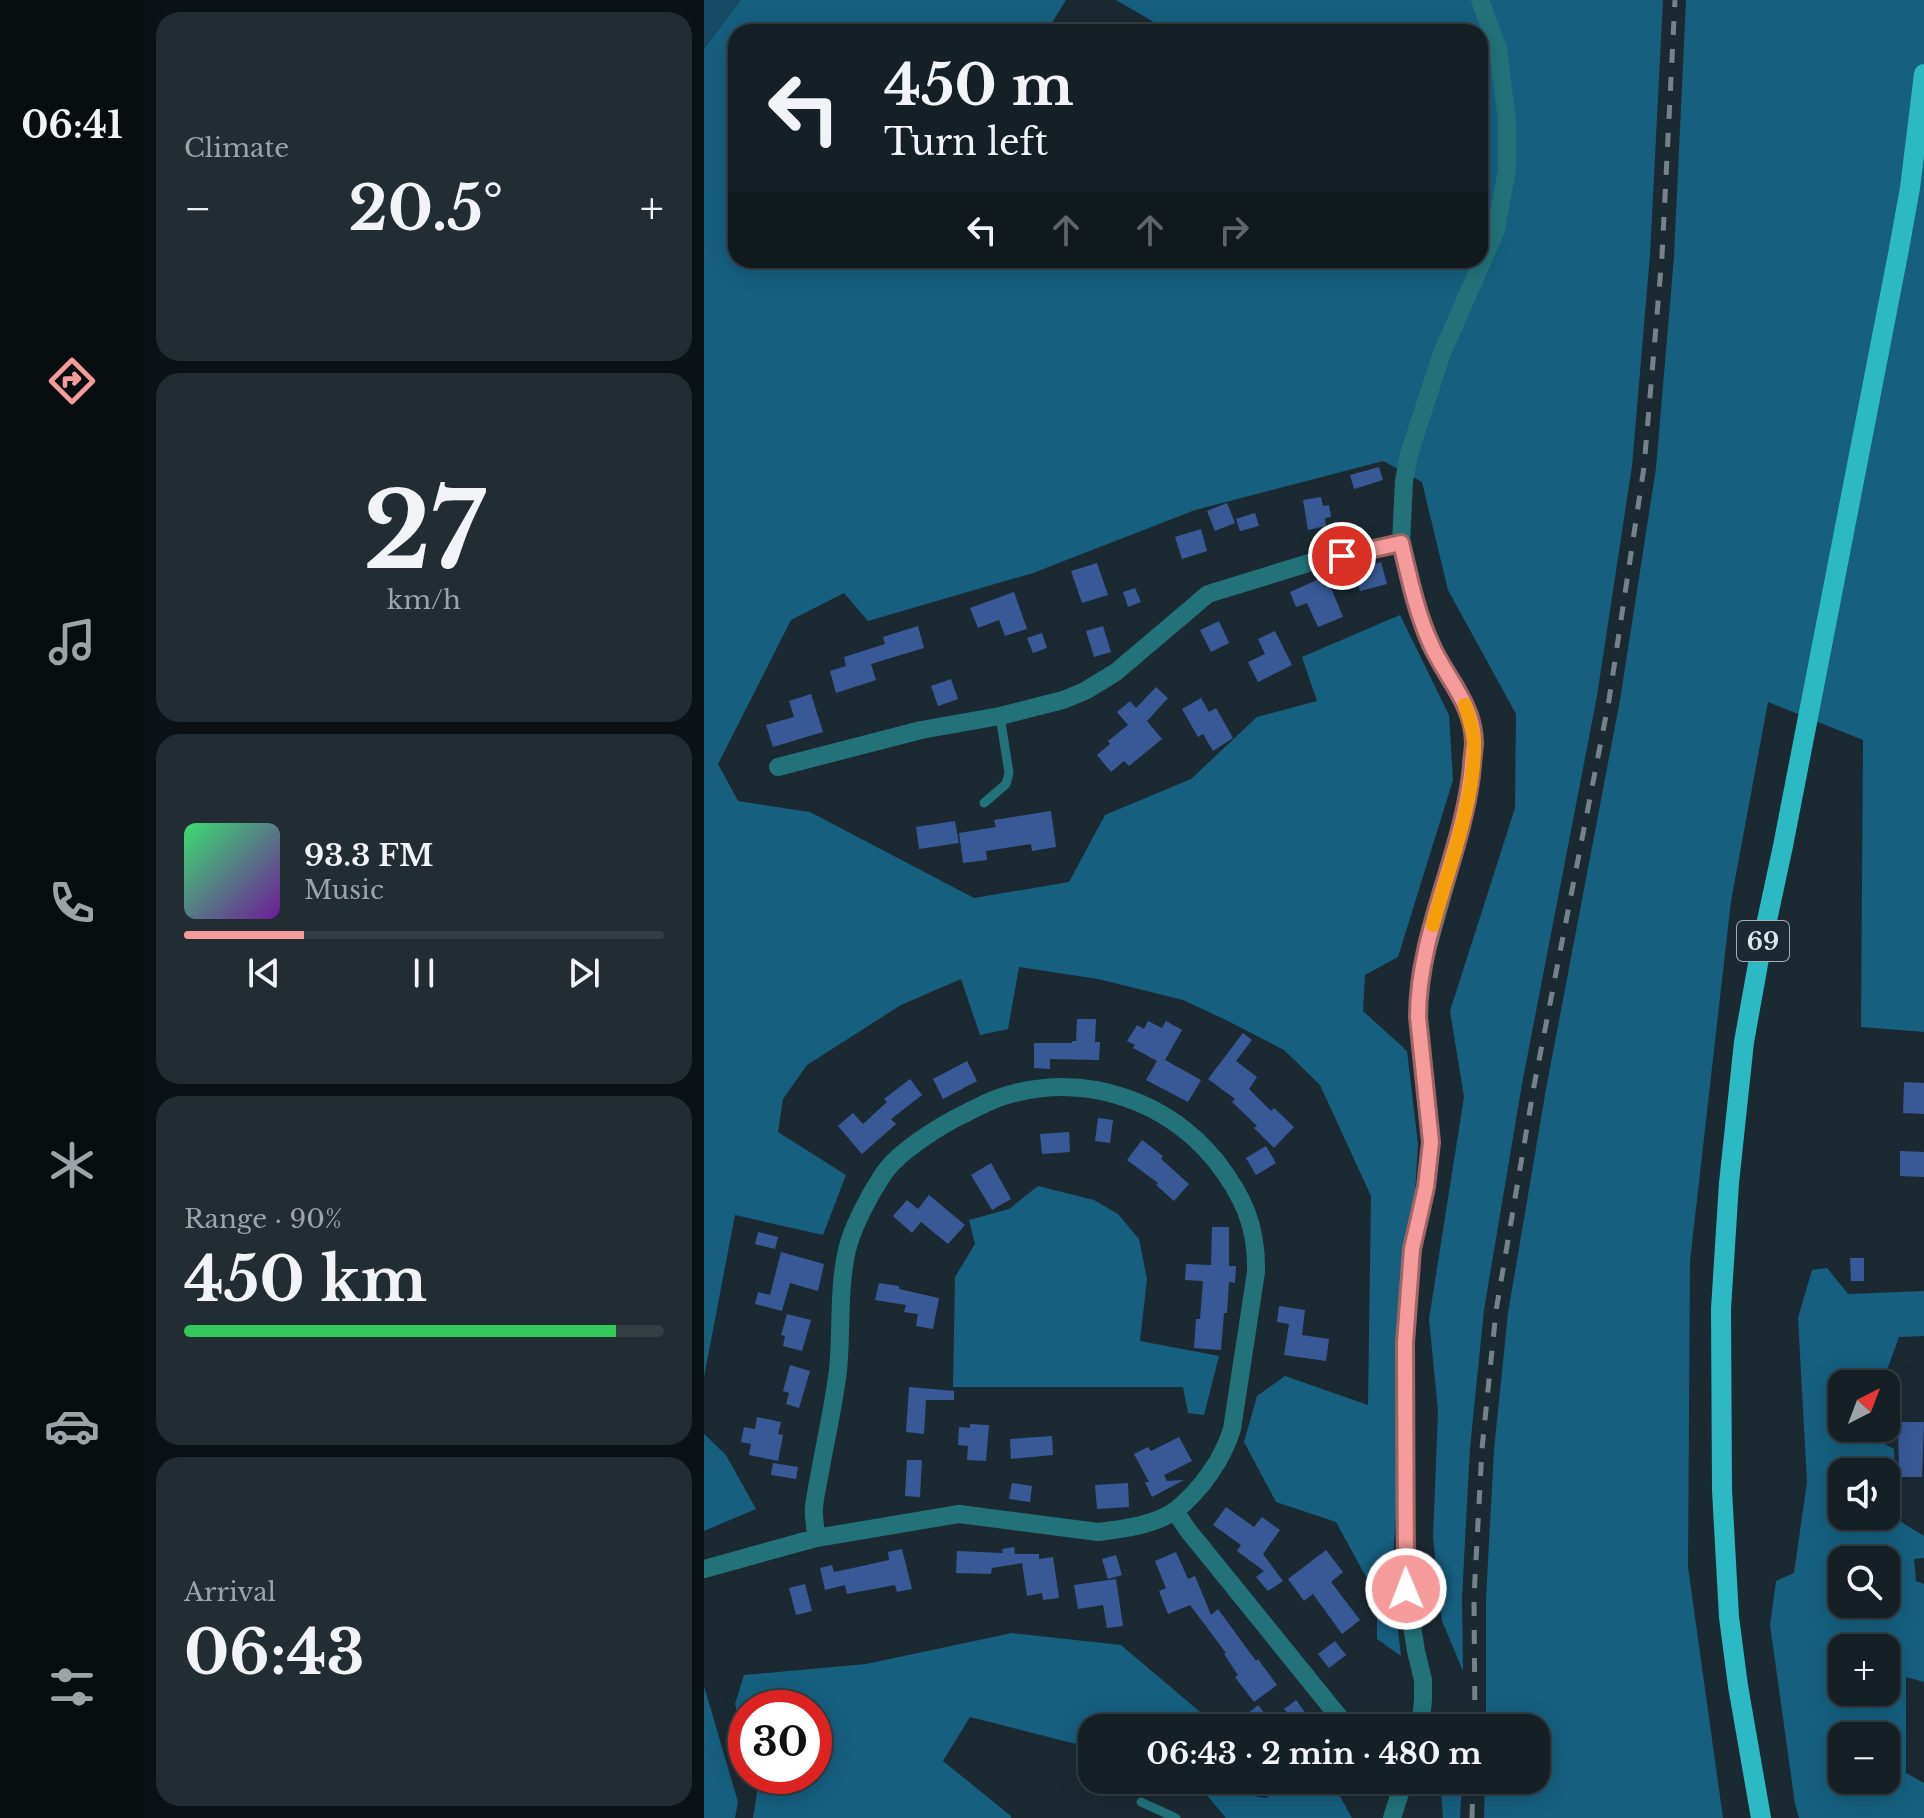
<!DOCTYPE html>
<meta charset="utf-8">
<style>
:root{--surface:#142026;--page:#212d32;--text:#f1f3f6;--muted:#9da3a7;--line:#333e43;--accent:#f59b9c}
body{margin:0;font-family:"Libre Baskerville",serif;background:var(--page);color:var(--text);height:100vh;display:flex;flex-direction:column;font-size:30px;white-space:nowrap}
*{box-sizing:border-box;margin:0}
p{font-size:26px;color:var(--muted)}
.icon{flex:none;width:44px;height:44px;fill:none;stroke:currentColor;stroke-width:2;stroke-linecap:round;stroke-linejoin:round}
.map{position:relative;flex:1;overflow:hidden}
.drawer{display:flex;flex-direction:column;gap:12px;padding:12px;background:#0b1215;width:560px}
.drawer>*{flex:none}
.hud{position:absolute;left:24px;top:24px;width:760px;height:244px;border-radius:24px;box-shadow:0 4px 20px #0003,0 0 0 2px var(--line);background:#142026;color:var(--text);overflow:hidden}
.needle{width:52px;rotate:42deg}
.tools{position:absolute;left:1124px;top:1370px;display:grid;gap:16px}
.tools a{display:grid;place-items:center;width:72px;height:72px;border-radius:16px;background:var(--surface);box-shadow:0 4px 20px #0003,0 0 0 2px var(--line);font-size:40px}
.speed{position:absolute;left:24px;top:1690px;display:flex;gap:16px;font-size:40px;font-weight:700;text-align:center}
.speed>*{display:grid;place-content:center;width:104px;height:104px;border-radius:50%;background:var(--surface);box-shadow:0 4px 20px #0003,0 0 0 2px var(--line);line-height:1}
.speed .limit{border:12px solid #d22;background:#fff;color:#111}
.pin{position:absolute;display:grid;place-items:center;width:68px;height:68px;color:#fff;margin:-34px;border:4px solid #fff;border-radius:50%;box-shadow:0 2px 8px #0007}
.me{position:absolute;width:88px;margin:-44px;rotate:359deg;stroke-linejoin:round;filter:drop-shadow(0 0 6px #0008)}
.turn{display:flex;align-items:center;gap:28px;height:168px;padding:0 24px;font-size:36px}
.turn .icon{width:104px;height:104px;stroke-width:2.5}
.turn b{display:block;font-size:56px;line-height:68px}
.lanes{display:flex;align-items:center;height:76px;padding:0 24px;background:#0003;justify-content:center;gap:40px;direction:ltr}
.lanes .off{opacity:.35}
.big{font-size:60px;font-weight:700;line-height:1.1}
.drawer .card{flex:1;display:flex;flex-direction:column;justify-content:center;gap:12px;min-width:0;padding:0 28px;border-radius:24px;background:var(--page)}
.drawer .dial{align-items:center;gap:0}
.dial b{font-size:104px;line-height:1}
.song{display:flex;align-items:center;gap:24px}
.cover{width:96px;height:96px;border-radius:12px;background:linear-gradient(135deg,hsl(140 70% 55%),hsl(280 70% 35%))}
.played{height:8px;border-radius:4px;background:linear-gradient(90deg,var(--accent) 25%,var(--line) 25%)}
.keys{display:flex;justify-content:space-around;direction:ltr}
.heat{display:flex;justify-content:space-between;align-items:center;font-size:44px;direction:ltr}
.charge{height:12px;border-radius:6px;background:linear-gradient(90deg,#34c759 90%,var(--line) 0)}
.trip{position:absolute;left:374px;top:1714px;width:472px;height:80px;border-radius:24px;background:var(--surface);box-shadow:0 4px 20px #0003,0 0 0 2px var(--line);font-weight:700;line-height:80px;text-align:center}
main{display:flex;flex:1;min-height:0}
.menu{display:flex;flex-direction:column;width:144px;justify-content:space-around;align-items:center;background:#080d0f;color:var(--muted)}
.menu .icon{width:56px;height:56px}
.menu .current{color:var(--accent)}
.menu b{font-size:36px;color:var(--text)}
.map>svg:first-child{display:block}
.green{fill:#154b64}
.forest{fill:#165f7f;fill-rule:evenodd}
.building{fill:#385996}
.lines{fill:none;stroke-linecap:round;stroke-linejoin:round}
.service{stroke:#23727a;stroke-width:9}
.minor{stroke:#23727a;stroke-width:18}
.primary{stroke:#2cb9c4;stroke-width:20}
.rail{stroke:#768289;stroke-width:5;stroke-dasharray:14 14;stroke-linecap:butt}
.route-casing{stroke:#9f6565;stroke-width:20}
.route{stroke:#f59b9c;stroke-width:14}
.slow{stroke:#f59e0b;stroke-width:14}
.labels{text-anchor:middle;dominant-baseline:central;stroke-width:8;stroke-linejoin:round;paint-order:stroke}
.shield{fill:#1b2a32;stroke:#a2aeb4;stroke-width:2}
.shield-label{font-size:24px;font-weight:bold;fill:#dce6eb}
</style>
<main>
<nav class="menu">
<b>06:41</b>
<svg class="icon current" aria-label="directions" viewBox="0 0 24 24"><path d="M12 3l9 9-9 9-9-9zM9 14v-3h6M13 9l2 2-2 2"/></svg>
<svg class="icon" aria-label="music" viewBox="0 0 24 24"><path d="M9 18V5l10-2v13"/><circle cx="6" cy="18" r="3"/><circle cx="16" cy="16" r="3"/></svg>
<svg class="icon" aria-label="phone" viewBox="0 0 24 24"><path d="M5 4h4l2 5-3 2q2 4 5 5l2-3 5 2v4C11 20 4 13 5 4z"/></svg>
<svg class="icon" aria-label="climate" viewBox="0 0 24 24"><path d="M12 3v18M4 7l16 10M4 17L20 7"/></svg>
<svg class="icon" aria-label="car" viewBox="0 0 24 24"><path d="M5 17H2v-5l4-1 3-4h7l3 4 3 1v5h-3M9 17h6M6 11h13"/><circle cx="7" cy="17" r="2"/><circle cx="17" cy="17" r="2"/></svg>
<svg class="icon" aria-label="filters" viewBox="0 0 24 24"><path d="M4 7h16M4 17h16"/><circle cx="9" cy="7" r="2"/><circle cx="15" cy="17" r="2"/></svg>
</nav>
<section class="drawer">
<div class="card"><p>Climate</p>
<div class="heat"><a>−</a><b class="big">20.5°</b><a>+</a></div>
</div>
<div class="card dial"><b>27</b><p>km/h</p></div>
<div class="card">
<div class="song"><i class="cover"></i><div><b>93.3 FM</b><p>Music</p></div></div>
<div class="played"></div>
<div class="keys"><svg class="icon" aria-label="previous" viewBox="0 0 24 24"><path d="M18 5L8 12l10 7zM5 5v14"/></svg><svg class="icon" aria-label="pause" viewBox="0 0 24 24"><path d="M8 5v14M16 5v14"/></svg><svg class="icon" aria-label="next" viewBox="0 0 24 24"><path d="M6 5l10 7-10 7zM19 5v14"/></svg></div>
</div>
<div class="card"><p>Range · 90%</p><b class="big">450 km</b><div class="charge"></div></div>
<div class="card"><p>Arrival</p><b class="big">06:43</b></div>
</section>
<div class="map">
<svg width="1220" height="1818" viewBox="0 0 1220 1818">
<rect width="100%" height="100%" fill="#1b2a32"/>
<!-- green -->
<polygon class="green" points="0,0 37,0 0,49"/>
<!-- forest -->
<g class="forest">
<polygon points="37,0 362,0 342,32 32,32 32,260 270,260 272,266 290,260 776,260 776,32 467,32 412,0 959,0 946,255 928,466 893,696 818,1084 780,1310 766,1448 758,1597 759,1671 738,1621 729,1538 734,1411 725,1319 760,1097 746,1011 811,808 812,714 744,590 718,482 679,461 491,510 329,573 164,621 140,593 87,620 14,764 34,801 106,812 270,898 365,882 401,815 487,779 553,717 613,701 598,657 696,615 745,715 749,780 694,957 661,975 659,1011 703,1051 714,1144 688,1579 697,1656 673,1639 673,1597 632,1522 572,1502 540,1442 553,1396 581,1376 664,1405 667,1196 616,1085 580,1050 524,1021 479,1000 394,979 315,967 304,1029 276,1035 257,979 197,1005 103,1065 79,1099 74,1132 142,1175 119,1235 31,1215 0,1377 0,49"/>
<polygon points="982,0 1220,0 1220,1032 1157,1027 1159,740 1064,702 1027,901 986,1261 984,1567 1019,1818 780,1818 781,1780 832,1780 832,1728 782,1728 782,1598 790,1450 804,1313 842,1089 916,700 952,468 970,257"/>
<polygon points="334,1186 390,1200 414,1214 435,1239 443,1279 436,1341 515,1356 500,1415 484,1413 479,1387 249,1387 251,1277 271,1244 265,1220 305,1209"/>
<path d="M1123 1268 1144 1294 1220 1291V1336L1195 1337 1178 1384H1138V1428H1166L1170 1439 1190 1449 1194 1520 1220 1536V1558L1210 1559 1212 1581 1220 1584V1682L1202 1677V1773L1220 1783V1818H1095L1091 1804 1066 1625 1072 1581 1090 1573 1103 1482 1094 1318 1108 1270ZM1182 1472V1516H1138V1472ZM1182 1560V1604H1138V1560ZM1182 1648V1692H1138V1648ZM1138 1736H1182V1780H1138Z"/>
<polygon points="0,1434 22,1455 52,1509 0,1531"/>
<polygon points="308,1633 417,1645 515,1728 388,1728 388,1748 266,1717 239,1761 307,1816 307,1818 49,1818 53,1792 49,1776 110,1776 110,1708 42,1708 42,1747 31,1704 40,1675 162,1664"/>
<polygon points="0,1686 34,1802 31,1818 0,1818"/>
<polygon points="490,1780 545,1780 550,1796 562,1798 583,1782 633,1791 648,1818 522,1818"/>
<polygon points="736,1780 758,1780 756,1818 739,1818"/>
</g>
<!-- building -->
<g class="building">
<polygon points="675,467 679,480 650,489 646,475"/>
<polygon points="617,497 619,506 625,505 627,517 621,518 622,526 604,530 599,500"/>
<polygon points="523,503 531,523 511,531 503,511"/>
<polygon points="551,513 555,526 536,531 532,519"/>
<polygon points="497,529 503,551 478,559 471,537"/>
<polygon points="677,562 683,584 656,591 650,570"/>
<polygon points="393,563 404,595 378,603 367,571"/>
<polygon points="622,576 639,617 614,627 603,603 592,607 586,592"/>
<polygon points="431,588 437,602 424,607 419,592"/>
<polygon points="310,592 323,629 301,636 295,620 274,628 266,608"/>
<polygon points="515,621 525,643 507,652 496,630"/>
<polygon points="214,626 220,648 167,664 172,680 132,693 126,671 142,666 140,657 181,644 179,637"/>
<polygon points="399,626 407,652 390,657 382,631"/>
<polygon points="571,631 588,665 554,682 544,662 561,654 554,639"/>
<polygon points="338,633 343,648 329,653 323,638"/>
<polygon points="247,679 254,699 234,706 227,686"/>
<polygon points="452,687 464,698 443,721 458,739 425,766 420,761 407,772 393,755 406,744 404,741 424,725 413,712 426,701 432,708"/>
<polygon points="107,694 119,732 69,747 62,725 90,717 85,701"/>
<polygon points="497,698 505,712 512,708 529,738 509,751 499,734 494,737 478,709"/>
<polygon points="347,811 352,847 328,851 327,844 282,851 283,860 259,863 255,833 292,827 290,820"/>
<polygon points="251,821 255,843 215,849 212,827"/>
<polygon points="373,1019 392,1019 391,1042 396,1042 395,1060 346,1059 346,1069 330,1068 330,1043 368,1043 368,1041 372,1041"/>
<polygon points="444,1021 458,1028 462,1021 478,1030 461,1060 497,1080 484,1102 442,1080 453,1061 429,1048 431,1045 423,1041 433,1025 440,1029"/>
<polygon points="539,1033 548,1040 532,1061 553,1077 545,1089 567,1111 570,1108 590,1127 570,1148 550,1128 553,1126 528,1102 531,1099 504,1079"/>
<polygon points="263,1061 273,1081 239,1099 229,1079"/>
<polygon points="206,1079 218,1095 187,1119 192,1124 158,1154 134,1126 149,1113 159,1124 183,1102 180,1099"/>
<polygon points="1200,1082 1220,1083 1220,1114 1199,1113"/>
<polygon points="394,1118 409,1120 406,1143 391,1141"/>
<polygon points="365,1132 366,1152 338,1154 336,1134"/>
<polygon points="438,1140 459,1156 457,1159 485,1184 470,1201 452,1185 454,1183 423,1160"/>
<polygon points="562,1146 572,1163 552,1175 542,1158"/>
<polygon points="1196,1151 1220,1152 1220,1177 1196,1176"/>
<polygon points="287,1163 307,1199 288,1210 267,1175"/>
<polygon points="225,1195 261,1225 244,1244 217,1222 208,1233 189,1216 203,1200 214,1209"/>
<polygon points="508,1227 525,1227 525,1266 532,1266 531,1283 525,1282 523,1313 520,1313 517,1350 490,1348 492,1319 496,1319 499,1281 481,1280 482,1264 507,1265"/>
<polygon points="54,1232 74,1237 71,1249 51,1244"/>
<polygon points="77,1252 120,1264 114,1291 86,1283 78,1311 51,1304 54,1292 66,1295"/>
<polygon points="1146,1258 1160,1258 1160,1281 1147,1281"/>
<polygon points="175,1283 195,1286 195,1289 235,1298 229,1329 212,1326 214,1314 200,1312 202,1305 171,1300"/>
<polygon points="575,1306 601,1310 598,1335 625,1339 622,1361 580,1355 585,1324 573,1322"/>
<polygon points="83,1314 107,1320 98,1351 79,1346 81,1336 77,1335"/>
<polygon points="86,1365 106,1371 95,1408 82,1404 85,1393 79,1391"/>
<polygon points="205,1387 250,1391 250,1400 222,1400 220,1434 202,1432"/>
<polygon points="53,1417 77,1422 74,1434 79,1435 74,1461 45,1455 47,1444 37,1442 40,1427 51,1429"/>
<polygon points="1194,1422 1220,1422 1218,1477 1195,1477"/>
<polygon points="266,1424 285,1425 282,1461 263,1460 264,1446 254,1445 255,1427 266,1428"/>
<polygon points="348,1436 349,1455 307,1459 306,1439"/>
<polygon points="475,1437 488,1461 460,1475 463,1481 480,1480 448,1497 441,1482 445,1482 430,1454 444,1447 447,1451"/>
<polygon points="203,1460 218,1460 216,1497 201,1496"/>
<polygon points="69,1463 94,1467 92,1479 67,1475"/>
<polygon points="308,1483 328,1486 326,1502 305,1499"/>
<polygon points="424,1483 425,1507 393,1509 391,1485"/>
<polygon points="522,1507 550,1527 558,1517 576,1530 559,1554 579,1581 564,1591 552,1577 560,1571 533,1551 537,1545 509,1525"/>
<polygon points="310,1547 311,1554 335,1554 335,1559 349,1557 355,1598 339,1600 338,1593 323,1596 318,1563 288,1568 287,1574 252,1573 253,1551 299,1553 298,1549"/>
<polygon points="198,1549 208,1589 193,1592 191,1585 143,1594 141,1585 121,1590 116,1568 128,1565 130,1572 149,1568 185,1560 184,1552"/>
<polygon points="622,1550 639,1572 627,1582 656,1620 638,1634 609,1594 600,1601 584,1579"/>
<polygon points="472,1552 484,1579 491,1576 507,1615 514,1609 552,1661 554,1659 573,1685 550,1702 531,1677 534,1675 520,1654 522,1653 486,1605 464,1614 455,1591 462,1588 451,1561"/>
<polygon points="412,1555 418,1575 404,1579 398,1559"/>
<polygon points="412,1579 419,1626 403,1628 399,1605 374,1609 370,1585"/>
<polygon points="101,1584 108,1611 92,1615 85,1588"/>
<polygon points="631,1641 642,1655 625,1668 614,1654"/>
<polygon points="592,1700 606,1719 595,1727 580,1709"/>
<polygon points="554,1705 562,1715 544,1728 537,1719"/>
</g>
<g class="lines">
<!-- service -->
<g class="service">
<polyline points="280,803 302,784 305,773 296,716"/>
<polyline points="437,1802 472,1818"/>
</g>
<!-- minor -->
<g class="minor">
<polyline points="74,767 217,730 296,716 359,700 381,691 412,672 504,594 608,562 697,543"/>
<polyline points="471,1511 483,1529 644,1728"/>
<path d="M0 1569 112 1538 255 1514 394 1532C419 1529 451 1525 472 1510 497 1490 519 1459 528 1429L552 1272C553 1227 540 1197 512 1161 464 1102 386 1074 311 1093 292 1097 274 1107 256 1116 234 1127 198 1150 183 1169 178 1175 174 1183 170 1189 159 1208 148 1229 143 1250 134 1289 138 1330 134 1370 130 1404 122 1438 116 1472 114 1483 111 1496 110 1507 109 1517 112 1528 112 1538"/>
<polyline points="716,1728 719,1700 719,1680 712,1651 702,1589 700,1499 701,1343 708,1249 722,1187 727,1142 714,1017 717,971 756,833 766,785 770,741 767,723 762,708 753,688 726,645 711,600 697,543 700,481 705,454 738,353 792,230 803,169 803,120 794,49 776,0"/>
<polyline points="688,1818 700,1780"/>
</g>
<!-- primary -->
<polyline class="primary" points="1057,1818 1034,1686 1025,1617 1018,1490 1017,1309 1025,1183 1040,1042 1056,953 1079,846 1195,249 1206,188 1220,74"/>
<!-- rail -->
<g class="rail">
<polyline points="771,1728 770,1597 778,1449 792,1311 830,1086 905,700 940,467 958,256 971,0"/>
<polyline points="768,1818 769,1780"/>
</g>
</g>
<g class="lines">
<defs>
<path id="route" d="M638 556 697 543C705 576 712 611 726 642 740 676 769 702 770 742 770 750 768 758 768 766 760 852 714 931 714 1017L727 1142 722 1187 708 1249 701 1343 702 1589"/>
</defs>
<!-- route casing -->
<use href="#route" class="route-casing"/>
<!-- route -->
<use href="#route" class="route"/>
<!-- slow -->
<path class="slow" d="M729 925C744 868 771 802 770 742 769 729 765 717 761 705"/>
</g>
<g class="labels">
<!-- shield labels -->
<rect class="shield" x="1033" y="921" width="52" height="40" rx="6"/>
<g class="shield-label">
<text x="1059" y="941">69</text>
</g>
</g>
</svg>
<div class="tools">
<a><svg class="needle" viewBox="-14 -14 28 28"><path d="M0-13l5 13h-10z" fill="#e53935"/><path d="M0 13l5-13h-10z" fill="#9da3a7"/></svg></a>
<a><svg class="icon" aria-label="sound" viewBox="0 0 24 24"><path d="M4 9h4l5-4v14l-5-4H4zM17 9q2 3 0 6"/></svg></a>
<a><svg class="icon" aria-label="search" viewBox="0 0 24 24"><circle cx="10" cy="10" r="6"/><path d="M15 15l6 6"/></svg></a>
<a>+</a>
<a>−</a>
</div>
<div class="speed"><div class="limit">30</div></div>
<div class="pin" style="left:638px;top:556px;background:#d93025"><svg class="icon" aria-label="arrive" viewBox="0 0 24 24"><path d="M6 21V4h12l-3 4 3 4H6"/></svg></div>
<svg class="me" style="left:702px;top:1589px" viewBox="-20 -20 40 40"><circle r="17" fill="#f59b9c" stroke="#fff" stroke-width="3"/><path d="M0-11L8 9 0 5-8 9z" fill="#fff"/></svg>
<div class="trip">06:43 · 2 min · 480 m</div>
<div class="hud">
<div class="turn"><svg class="icon" aria-label="left" viewBox="0 0 24 24"><path d="M17 20v-9H6M10 6l-5 5 5 5"/></svg><div><b>450 m</b>Turn left</div></div>
<div class="lanes"><svg class="icon" aria-label="left" viewBox="0 0 24 24"><path d="M17 20v-9H6M10 6l-5 5 5 5"/></svg><svg class="icon off" aria-label="ahead" viewBox="0 0 24 24"><path d="M12 20V5M6 11l6-6 6 6"/></svg><svg class="icon off" aria-label="ahead" viewBox="0 0 24 24"><path d="M12 20V5M6 11l6-6 6 6"/></svg><svg class="icon off" aria-label="right" viewBox="0 0 24 24"><path d="M7 20v-9h11M14 6l5 5-5 5"/></svg></div>
</div>
</div>
</main>
